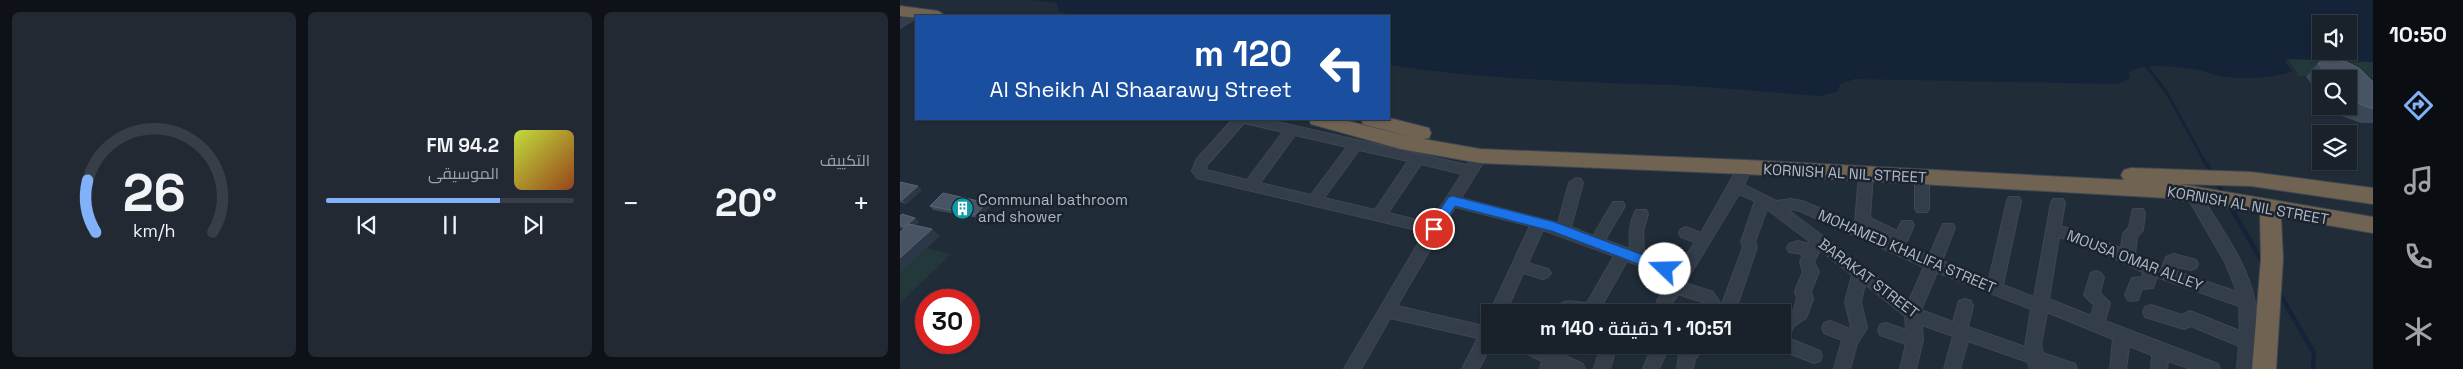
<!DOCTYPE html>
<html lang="ar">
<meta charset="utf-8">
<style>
:root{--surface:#19212b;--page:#222933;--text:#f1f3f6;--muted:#9fa3a9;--line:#373e47;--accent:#81b2f9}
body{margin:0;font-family:"Space Grotesk",Cairo,sans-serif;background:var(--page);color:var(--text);direction:rtl;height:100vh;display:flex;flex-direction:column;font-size:19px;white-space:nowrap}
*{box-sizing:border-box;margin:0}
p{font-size:16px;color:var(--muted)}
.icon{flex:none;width:28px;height:28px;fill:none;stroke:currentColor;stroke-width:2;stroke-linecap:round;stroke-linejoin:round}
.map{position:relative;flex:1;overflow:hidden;direction:ltr}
.details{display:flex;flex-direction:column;gap:12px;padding:12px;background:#0e1218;width:900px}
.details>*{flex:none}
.guide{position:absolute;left:15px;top:15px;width:475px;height:105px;border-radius:0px;box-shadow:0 1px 4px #0004,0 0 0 1px var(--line);direction:rtl;background:#1a4fa0;color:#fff;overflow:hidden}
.tools{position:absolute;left:1412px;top:15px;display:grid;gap:10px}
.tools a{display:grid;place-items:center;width:45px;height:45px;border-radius:0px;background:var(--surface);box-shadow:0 1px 4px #0004,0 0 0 1px var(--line);font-size:25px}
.speed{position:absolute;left:15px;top:289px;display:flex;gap:10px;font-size:25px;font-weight:700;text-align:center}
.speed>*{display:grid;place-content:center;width:65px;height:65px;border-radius:50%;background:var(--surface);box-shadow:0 1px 4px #0004,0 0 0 1px var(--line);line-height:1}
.speed .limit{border:8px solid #d22;background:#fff;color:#111}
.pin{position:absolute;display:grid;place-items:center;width:42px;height:42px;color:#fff;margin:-21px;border:2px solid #fff;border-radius:50%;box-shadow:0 1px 5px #0007}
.me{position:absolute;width:55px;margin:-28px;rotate:291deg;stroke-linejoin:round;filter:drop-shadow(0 0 4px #0008)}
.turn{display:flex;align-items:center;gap:18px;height:105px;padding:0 15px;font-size:22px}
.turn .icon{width:65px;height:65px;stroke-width:2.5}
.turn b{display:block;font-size:35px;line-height:42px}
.big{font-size:38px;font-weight:600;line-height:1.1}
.details .tile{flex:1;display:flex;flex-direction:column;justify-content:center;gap:8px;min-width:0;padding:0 18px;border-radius:8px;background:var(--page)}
.details .dial{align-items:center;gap:0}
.dial svg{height:130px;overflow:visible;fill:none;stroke:var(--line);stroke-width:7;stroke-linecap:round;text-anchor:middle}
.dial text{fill:var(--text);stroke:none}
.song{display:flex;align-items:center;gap:15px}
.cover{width:60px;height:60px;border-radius:8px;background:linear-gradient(135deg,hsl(70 70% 55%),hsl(20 70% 35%))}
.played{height:5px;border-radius:2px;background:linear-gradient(90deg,var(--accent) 70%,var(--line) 70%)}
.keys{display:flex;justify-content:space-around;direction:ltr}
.heat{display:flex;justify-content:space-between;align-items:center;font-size:28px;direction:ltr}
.details .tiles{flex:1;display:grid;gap:12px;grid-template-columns:repeat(3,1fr)}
.trip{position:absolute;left:581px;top:304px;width:310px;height:50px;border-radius:0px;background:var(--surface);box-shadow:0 1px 4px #0004,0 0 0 1px var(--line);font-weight:600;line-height:50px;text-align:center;direction:rtl}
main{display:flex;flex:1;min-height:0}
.tabs{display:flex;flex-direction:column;width:90px;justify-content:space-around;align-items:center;background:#0a0d11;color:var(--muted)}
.tabs .icon{width:35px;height:35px}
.tabs .current{color:var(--accent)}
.tabs b{font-size:22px;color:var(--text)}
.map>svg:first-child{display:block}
.green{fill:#23383a}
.water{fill:#142337;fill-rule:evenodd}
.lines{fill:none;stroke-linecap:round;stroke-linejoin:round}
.stream-far1{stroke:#142337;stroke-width:3}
.stream{stroke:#142337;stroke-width:4.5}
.minor-casing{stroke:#3e4753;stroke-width:2}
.highway-casing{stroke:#3f4854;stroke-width:2}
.minor{fill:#343e4a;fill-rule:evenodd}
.highway{fill:#706351;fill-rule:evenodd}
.wall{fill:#3c4858}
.shaded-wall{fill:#2c3847}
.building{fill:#485464;stroke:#586473}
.route{fill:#1a73e8;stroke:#114b97}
.labels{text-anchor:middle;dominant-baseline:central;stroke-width:5;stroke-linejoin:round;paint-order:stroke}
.street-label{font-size:15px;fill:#afb8c6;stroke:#1a232e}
.poi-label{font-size:15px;fill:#afb8c6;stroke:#1a232e;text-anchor:start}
</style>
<main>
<nav class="tabs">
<b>10:50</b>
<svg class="icon current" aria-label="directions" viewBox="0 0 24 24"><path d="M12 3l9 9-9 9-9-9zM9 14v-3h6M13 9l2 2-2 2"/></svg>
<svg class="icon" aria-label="music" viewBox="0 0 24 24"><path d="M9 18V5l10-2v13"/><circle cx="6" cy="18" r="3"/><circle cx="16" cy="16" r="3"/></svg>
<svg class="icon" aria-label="phone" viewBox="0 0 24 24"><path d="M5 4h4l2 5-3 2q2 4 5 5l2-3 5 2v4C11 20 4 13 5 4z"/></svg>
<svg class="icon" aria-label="climate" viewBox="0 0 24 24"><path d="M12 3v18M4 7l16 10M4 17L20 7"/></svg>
</nav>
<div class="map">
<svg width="1473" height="369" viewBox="0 0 1473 369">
<rect width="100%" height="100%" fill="#212c39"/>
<!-- green -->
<g class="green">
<path d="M1379 45 1421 51 1473 50V93C1458 84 1432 70 1414 73 1408 74 1407 77 1399 76Z"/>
<polygon points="27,248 51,254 0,303 0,273"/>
</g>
<!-- water -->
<path class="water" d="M133 0H1473V62L1387 59 1385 62 1391 70V72C1371 78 1346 79 1325 77 1318 77 1311 73 1303 71 1287 67 1240 61 1228 73L1230 78 1218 84 955 79 940 84 938 91 920 96C861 92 802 85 742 84 657 81 574 78 489 65V16H177L158 11 157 3ZM1421 24H1449V51H1421Z"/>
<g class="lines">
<!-- stream-far1 -->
<polyline class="stream-far1" points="1244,63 1267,93 1307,166"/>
<!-- stream -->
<g class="stream">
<polyline points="1307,164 1312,174"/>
<polyline points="1317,182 1324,195"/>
<polyline points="1330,206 1363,263"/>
<polyline points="1378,291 1414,353 1413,369"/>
</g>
<defs>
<g id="minor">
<polygon points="17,10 21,11 21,15 0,28 0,20"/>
<path d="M333 119H364L567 165 575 153H585L587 156 561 198 658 223 669 183 676 178 681 179 683 183 671 227 693 236 713 202H723L725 206 705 240 730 249C729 235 729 223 736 210H746L748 214 743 232 744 250 742 254 778 268 795 242 781 237 779 233 781 229 786 227 801 233 840 164 845 162 852 167 844 185 876 201 891 199 902 201 955 223 959 174 961 170H971L973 174 970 218 997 231 1002 221H1012L1014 225 1007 241 1002 244 1029 256 1043 224H1053L1055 228 1042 261 1089 279 1107 201 1109 197H1119L1121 201 1103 285 1134 297 1151 203 1153 199H1163L1165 203 1161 226 1221 248 1223 234 1229 227 1233 209H1243L1245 213 1243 230 1237 237 1235 255 1262 267 1266 257 1274 254 1296 260 1298 264 1296 268 1291 270 1277 267 1276 271 1337 292 1325 262 1285 193 1287 189H1297C1318 225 1348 262 1355 303 1359 325 1355 347 1353 369H1337L1339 346 1291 326 1284 329 1245 317 1243 312 1245 307 1251 305 1282 315 1290 311 1340 331 1339 306 1257 277 1253 288 1242 289 1238 300 1233 301 1228 300 1225 295 1232 278 1242 277 1243 272 1192 248 1159 237 1149 299 1191 316 1194 305 1184 295 1191 273 1196 271 1201 273 1204 277 1200 293 1210 303 1205 321 1318 364 1320 369H1291L1268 361 1267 369H1251L1252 355 1229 346 1226 369H1210L1213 339 1147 312 1141 345 1143 353 1175 364 1177 369H1130L1128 362 1068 341 1060 369H1044L1053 336 1022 325 1023 340 1016 369H1000L1006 344 980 335 978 330 980 325 986 323 1006 330 1005 316 965 284 961 302 967 328 957 344 950 369H934L942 340 924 333 922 328 924 323 930 321 950 329 951 327 945 302 952 275 920 250 914 262 919 272 911 291 913 299 908 313 906 318 894 326 888 338 920 351 922 356 920 361 914 363 881 350 879 345H882V316L894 309 897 299 895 291 903 272 900 262 903 254 889 252 887 248 889 244 898 241 908 244 909 241 867 209 855 242 857 247 835 312H819L843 247 841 242 855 201 839 194 785 283 813 292 820 303 817 312H801L803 302 778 294C773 302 770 309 760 306L757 301 771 278 727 261 698 312H656C663 295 673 303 687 303L714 256 643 230 628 263 648 269 651 273 648 277 643 279 623 273 606 312H590L630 226 555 207 497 306 584 326 590 323 591 345 579 369H562L578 338 490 318 461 369H444L525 232 297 178 292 171 296 160ZM344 123 383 132 347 180 306 170 307 165ZM395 135 447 147 411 195 360 183ZM459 150 508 161 475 210 424 198ZM521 164 562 174 530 223 488 213ZM891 209 900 211 1024 267 1009 301 888 210ZM1037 272 1131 309 1125 347 1068 327 1073 306 1071 301 1065 299 1059 301 1053 322 1021 310Z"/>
<polygon points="1022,172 1029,177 1029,208 1027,212 1017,212 1015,208 1015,177"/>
<polygon points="617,345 642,345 647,347 648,345 664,345 661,354 683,364 685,369 640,369 642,361 619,350"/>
<polygon points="701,345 717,345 710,369 694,369"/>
<polygon points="753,345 807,345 795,359 793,369 777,369 779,355 767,351 759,369 743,369"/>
</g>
<g id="highway">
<polygon points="0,6 38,11 46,16 16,18 0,16"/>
<polygon points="489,118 529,128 531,133 529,138 523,139 580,149 845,160 1224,180 1221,175 1224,170 1231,168 1351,172 1473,188 1473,204 1351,186 1279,184 1473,217 1473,233 1381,217 1383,259 1376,369 1352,369 1361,259 1360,213 1267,198 845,174 580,163 501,149 411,124 409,119 440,119 515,138 463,124 461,119"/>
</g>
</defs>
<!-- minor casing -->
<use href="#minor" class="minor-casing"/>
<!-- highway casing -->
<use href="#highway" class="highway-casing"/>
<!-- minor -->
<use href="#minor" class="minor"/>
<!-- highway -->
<use href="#highway" class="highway"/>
</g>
<!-- wall -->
<g class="wall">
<polygon points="1418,63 1473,82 1473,123 1461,123 1436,114 1430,106 1449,106 1449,79 1421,79 1421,96 1406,77"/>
<polygon points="0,182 22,190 6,204 0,202"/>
<polygon points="30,206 91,206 79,218 33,210"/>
<polygon points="0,216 15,218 19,222 15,225 40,236 0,228"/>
</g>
<!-- shaded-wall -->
<g class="shaded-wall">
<polygon points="18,186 22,190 6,204 2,200"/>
<polygon points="87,203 91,206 79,218 75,215"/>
<polygon points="15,218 19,222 8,231 4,227"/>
<polygon points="32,229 40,236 0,273 0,258"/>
</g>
<!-- building -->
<g class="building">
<polygon points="1426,59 1447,62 1460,69 1473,82 1473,109 1449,100 1449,79 1430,79 1418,63"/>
<polygon points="0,182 18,186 2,200 0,200"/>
<polygon points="43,193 87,203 75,215 30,206"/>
<polygon points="2,214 15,218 4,227 0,225 0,216"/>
<polygon points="9,224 32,229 0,258 0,232"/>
</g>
<!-- route -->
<polygon class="route" points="552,196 654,222 769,265 771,269 765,274 652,231 555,206 538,232 530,232 528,229 548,198"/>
<!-- icons -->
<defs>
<symbol id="building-disc" viewBox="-11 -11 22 22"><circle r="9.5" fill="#0f9aa8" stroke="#1a232e"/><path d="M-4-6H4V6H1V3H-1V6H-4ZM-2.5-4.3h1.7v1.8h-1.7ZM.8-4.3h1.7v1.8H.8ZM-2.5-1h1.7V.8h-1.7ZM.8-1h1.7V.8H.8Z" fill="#fff"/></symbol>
</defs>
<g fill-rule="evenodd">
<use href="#building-disc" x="50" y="196" width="25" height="25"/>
</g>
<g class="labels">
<!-- street labels -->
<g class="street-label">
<text transform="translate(945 173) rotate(3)">KORNISH AL NIL STREET</text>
<text transform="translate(1348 205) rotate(10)">KORNISH AL NIL STREET</text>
<text transform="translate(1007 251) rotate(23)">MOHAMED KHALIFA STREET</text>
<text transform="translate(1235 260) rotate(21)">MOUSA OMAR ALLEY</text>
<text transform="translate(969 278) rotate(37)">BARAKAT STREET</text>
</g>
<!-- poi labels -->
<g class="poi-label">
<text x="78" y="199">Communal bathroom<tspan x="78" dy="17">and shower</tspan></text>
</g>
</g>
</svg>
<div class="tools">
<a><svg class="icon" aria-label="sound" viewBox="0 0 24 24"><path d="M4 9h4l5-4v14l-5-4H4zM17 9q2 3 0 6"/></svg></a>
<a><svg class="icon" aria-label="search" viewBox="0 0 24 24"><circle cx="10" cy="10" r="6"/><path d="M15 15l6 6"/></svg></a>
<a><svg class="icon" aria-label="layers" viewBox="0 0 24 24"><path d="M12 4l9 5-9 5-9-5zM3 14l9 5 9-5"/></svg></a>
</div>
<div class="speed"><div class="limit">30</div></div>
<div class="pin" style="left:534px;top:229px;background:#d93025"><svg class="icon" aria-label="arrive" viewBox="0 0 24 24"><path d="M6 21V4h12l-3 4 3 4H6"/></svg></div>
<svg class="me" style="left:765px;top:269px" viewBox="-20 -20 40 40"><circle r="19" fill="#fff"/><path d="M0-13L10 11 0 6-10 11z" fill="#1a73e8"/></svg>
<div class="trip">10:51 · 1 دقيقة · 140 m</div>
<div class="guide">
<div class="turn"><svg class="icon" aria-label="left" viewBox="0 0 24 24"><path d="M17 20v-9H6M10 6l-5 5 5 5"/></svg><div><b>120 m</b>Al Sheikh Al Shaarawy Street</div></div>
</div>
</div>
<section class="details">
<div class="tiles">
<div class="tile"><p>التكييف</p>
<div class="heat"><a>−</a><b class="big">20°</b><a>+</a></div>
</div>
<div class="tile">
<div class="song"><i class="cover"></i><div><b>94.2 FM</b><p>الموسيقى</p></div></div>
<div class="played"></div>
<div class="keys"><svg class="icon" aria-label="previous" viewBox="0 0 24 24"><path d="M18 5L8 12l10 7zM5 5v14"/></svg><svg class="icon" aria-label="pause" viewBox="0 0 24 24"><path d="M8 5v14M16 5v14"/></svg><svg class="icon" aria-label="next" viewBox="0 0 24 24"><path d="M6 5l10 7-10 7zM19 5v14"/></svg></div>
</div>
<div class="tile dial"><svg viewBox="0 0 100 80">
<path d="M14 69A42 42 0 1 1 86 69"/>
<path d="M14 69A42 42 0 0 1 9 37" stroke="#81b2f9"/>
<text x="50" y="56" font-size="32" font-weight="700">26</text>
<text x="50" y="72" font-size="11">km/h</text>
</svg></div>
</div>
</section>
</main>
